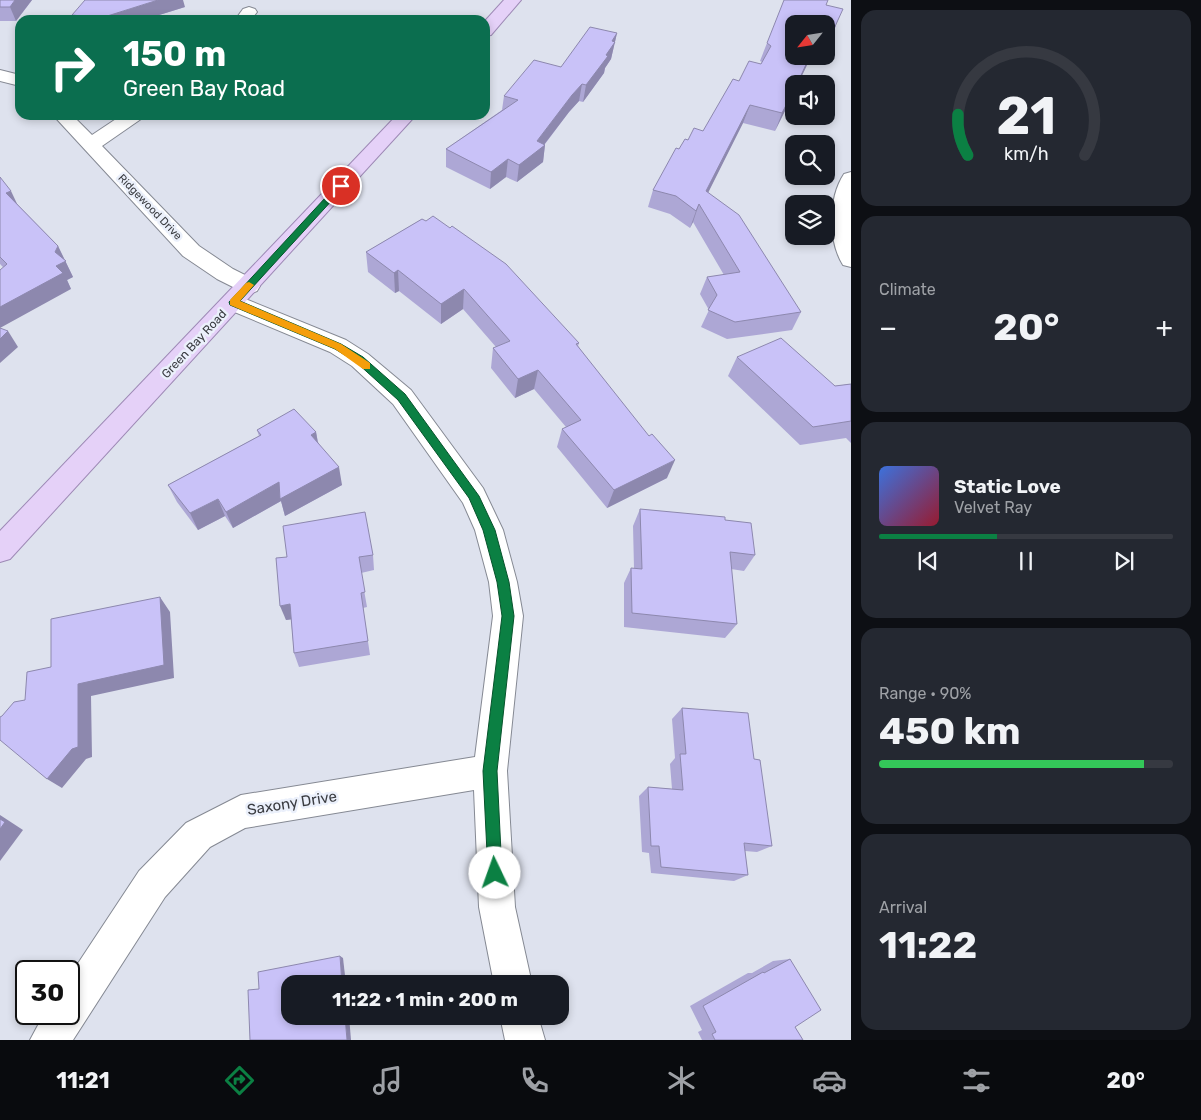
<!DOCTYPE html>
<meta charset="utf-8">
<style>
:root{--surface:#171b24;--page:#242831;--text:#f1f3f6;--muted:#9ea1a6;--line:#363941;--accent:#0b8043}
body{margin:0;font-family:Rubik,sans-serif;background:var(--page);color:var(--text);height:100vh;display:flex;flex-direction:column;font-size:19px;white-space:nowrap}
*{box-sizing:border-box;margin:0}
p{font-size:16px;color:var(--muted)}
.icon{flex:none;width:28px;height:28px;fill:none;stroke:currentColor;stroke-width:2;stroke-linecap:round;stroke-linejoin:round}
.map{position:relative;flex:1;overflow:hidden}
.panel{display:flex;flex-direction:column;gap:10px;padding:10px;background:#0d0f14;width:350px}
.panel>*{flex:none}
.banner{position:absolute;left:15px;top:15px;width:475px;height:105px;border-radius:15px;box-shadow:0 2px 8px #0003;background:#0b6e4f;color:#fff;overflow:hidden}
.needle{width:32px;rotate:240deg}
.fabs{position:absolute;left:785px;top:15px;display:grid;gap:10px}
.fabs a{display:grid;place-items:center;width:50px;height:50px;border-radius:10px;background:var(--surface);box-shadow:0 2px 8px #0003;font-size:25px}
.speed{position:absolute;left:15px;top:960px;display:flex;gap:10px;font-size:25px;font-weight:700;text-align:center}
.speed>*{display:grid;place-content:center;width:65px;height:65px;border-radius:50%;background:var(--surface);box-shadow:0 2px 8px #0003;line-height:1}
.speed .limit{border:2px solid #111;border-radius:8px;background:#fff;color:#111}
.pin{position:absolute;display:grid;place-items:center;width:42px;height:42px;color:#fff;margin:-21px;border:2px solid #fff;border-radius:50%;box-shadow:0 1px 5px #0007}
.me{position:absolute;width:55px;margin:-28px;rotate:357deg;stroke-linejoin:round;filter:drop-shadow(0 0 4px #0008)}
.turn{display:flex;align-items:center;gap:18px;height:105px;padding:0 25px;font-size:22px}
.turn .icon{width:65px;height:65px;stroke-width:2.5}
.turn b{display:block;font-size:35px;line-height:42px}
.big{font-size:38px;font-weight:700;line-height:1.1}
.panel .tile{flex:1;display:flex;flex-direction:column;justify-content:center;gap:8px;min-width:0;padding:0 18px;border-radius:15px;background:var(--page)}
.panel .dial{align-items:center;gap:0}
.dial svg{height:130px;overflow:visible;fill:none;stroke:var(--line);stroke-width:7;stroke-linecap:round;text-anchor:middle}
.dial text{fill:var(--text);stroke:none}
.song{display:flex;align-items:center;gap:15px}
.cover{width:60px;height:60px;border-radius:8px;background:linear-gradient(135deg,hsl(220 70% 55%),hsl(350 70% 35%))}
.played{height:5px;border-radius:2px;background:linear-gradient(90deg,var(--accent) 40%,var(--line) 40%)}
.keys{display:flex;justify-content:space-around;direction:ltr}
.heat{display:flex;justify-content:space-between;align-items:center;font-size:28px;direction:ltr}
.charge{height:8px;border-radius:4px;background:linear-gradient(90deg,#34c759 90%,var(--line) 0)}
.trip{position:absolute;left:281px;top:975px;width:288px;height:50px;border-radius:15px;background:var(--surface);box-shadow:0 2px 8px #0003;font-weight:700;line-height:50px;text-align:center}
.tabs{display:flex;height:80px;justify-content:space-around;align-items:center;background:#090b0e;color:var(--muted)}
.tabs .icon{width:35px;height:35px}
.tabs .current{color:var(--accent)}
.tabs b{font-size:22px;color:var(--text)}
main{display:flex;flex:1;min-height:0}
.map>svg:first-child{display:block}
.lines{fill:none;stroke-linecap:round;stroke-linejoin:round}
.minor-casing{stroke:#858993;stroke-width:2}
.major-casing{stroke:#9d89b5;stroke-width:2}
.minor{fill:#fff;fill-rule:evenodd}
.major{fill:#e5d1f8;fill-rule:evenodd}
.wall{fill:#ada7d5}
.shaded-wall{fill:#8d88ae}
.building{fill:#c9c2f8;stroke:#8d88ae}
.route{fill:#0b8043;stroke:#07532c}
.slow{fill:#f59e0b}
.labels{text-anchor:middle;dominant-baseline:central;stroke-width:5;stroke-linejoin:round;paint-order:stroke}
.far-street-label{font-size:11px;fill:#3a3c41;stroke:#ebf0fb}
.street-label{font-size:12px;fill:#3a3c41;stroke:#ebf0fb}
.near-street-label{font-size:15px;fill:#3a3c41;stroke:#ebf0fb}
</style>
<main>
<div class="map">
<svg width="851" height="1040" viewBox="0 0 851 1040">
<rect width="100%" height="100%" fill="#dee2ee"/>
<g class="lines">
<defs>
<g id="minor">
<polygon points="249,7 255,9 257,12 251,20 235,20 243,9"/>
<polygon points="0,70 20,75 20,86 0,81"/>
<polygon points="53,115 72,115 92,135 122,115 143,115 141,119 102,146 199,246 233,269 257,281 260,286 257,291 249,294 241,291 217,279 183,256"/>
<path d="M851 172V267L843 265C828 241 828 198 844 174Z"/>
<polygon points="233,294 346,340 368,354 411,390 483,488 503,530 517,582 523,616 507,771 515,907 532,984 494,984 479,907 474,790 245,828 210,847 165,897 73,1040 30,1040 44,1014 69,1014 69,977 139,871 186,823 241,795 475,757 493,616 489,582 475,530 463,503 393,404 352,366 330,352 225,308 222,302 225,296"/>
<polygon points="500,1016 538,1016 545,1040 505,1040"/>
</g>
<g id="major">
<polygon points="504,0 521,0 491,35 485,36 485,21"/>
<polygon points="397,115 416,115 10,559 0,562 0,531"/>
</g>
</defs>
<!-- minor casing -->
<use href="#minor" class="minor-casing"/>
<!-- major casing -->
<use href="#major" class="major-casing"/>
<!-- minor -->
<use href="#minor" class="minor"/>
<!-- major -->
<use href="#major" class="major"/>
</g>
<!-- wall -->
<g class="wall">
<polygon points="0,0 32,0 16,21 0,21"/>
<polygon points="826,5 836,26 826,47 826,24 794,56 822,56 820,61 810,59 775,131 743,123 708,192 801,312 792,330 727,339 701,327 709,310 700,294 707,277 724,275 693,222 690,228 670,214 648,207 653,190 679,149 688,140 703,131 739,81 761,64 762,62 760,61 767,43"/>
<polygon points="185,7 143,20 74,20 72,15"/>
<polygon points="617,33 611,59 605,68 604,73 583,102 579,101 569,112 545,144 543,162 517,182 506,177 490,189 446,167 446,149 502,110 504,96 561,67"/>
<polygon points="0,177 17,204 58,246 73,277 67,280 71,289 3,267 0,264"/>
<polygon points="422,219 579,343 578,346 667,478 607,508 557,447 562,429 566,427 534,389 515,398 491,368 493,348 496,347 463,309 441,324 399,291 395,293 368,272 366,252"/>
<polygon points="737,357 835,386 851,384 851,443 846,438 800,445 728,376"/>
<polygon points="257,430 316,432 318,442 342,485 285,516 281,501 233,528 225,516 198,530 177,502 168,485 259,436"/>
<polygon points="640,509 725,520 755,555 744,571 731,569 737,624 725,638 624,627 624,583 631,568 634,568 633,526"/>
<polygon points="373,555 374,570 361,573 367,607 363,608 370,655 299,667 294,653 291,619 286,620 276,558"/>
<polygon points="682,708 754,759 772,846 757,852 745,851 748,875 734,881 651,873 649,853 642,852 639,796 648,787 672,789 670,764 675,758 672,719"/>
<polygon points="790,959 795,1027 803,1040 702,1040 698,1032 702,1030 690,1006 748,973 752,973 773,961"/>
</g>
<!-- shaded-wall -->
<g class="shaded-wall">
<polygon points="15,0 32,0 16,21 10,7"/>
<polygon points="158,0 183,0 185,7 143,20 102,20 101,18"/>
<polygon points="617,33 611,59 605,68 604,73 583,102 586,85 606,55 612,41"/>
<polygon points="810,56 811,56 798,84 797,84"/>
<polygon points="582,84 579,101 569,112 543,146 545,145 543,162 517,182 519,165 572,95"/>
<polygon points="794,90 794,93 775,131 782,113"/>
<polygon points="750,105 743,123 700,209 706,191"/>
<polygon points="508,159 506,177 490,189 491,172"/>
<polygon points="11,191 19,208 6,193"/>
<polygon points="699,204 693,222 690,228 696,211"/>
<polygon points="58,246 73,277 67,280 71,289 0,328 0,307 56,266 55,252"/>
<polygon points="398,270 399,291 395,293 394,273"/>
<polygon points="464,289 463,309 441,324 441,304"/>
<polygon points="8,331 18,347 0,363 0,339"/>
<polygon points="538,370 534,389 515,398 518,379"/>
<polygon points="316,432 319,450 311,435"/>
<polygon points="675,460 667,478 607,508 614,490"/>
<polygon points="339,467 342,485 285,516 281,501 233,528 226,512 279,482"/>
<polygon points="218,499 225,516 198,530 190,513"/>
<polygon points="160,597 170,612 174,678 91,696 92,757 86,759 62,788 47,779 78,684"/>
<polygon points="290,604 295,619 286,620 280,606"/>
<polygon points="0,815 23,830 0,861"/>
<polygon points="340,956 343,958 346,984 342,984"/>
<polygon points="345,1016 349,1016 351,1040 347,1040"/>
</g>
<!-- building -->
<g class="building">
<polygon points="0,0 15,0 10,7 0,7"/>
<polygon points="85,0 158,0 101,18 72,15"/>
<polygon points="784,0 828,0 826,5 843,9 827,44 826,43 826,24 794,24 794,56 810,56 797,84 794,84 794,90 782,113 750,105 706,191 739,215 801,312 735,322 708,310 717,295 707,277 740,272 699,204 696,211 676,196 653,190 676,148 679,149 685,139 688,140 694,128 703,131 733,79 739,81 749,61 761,64 771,46 767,43"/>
<polygon points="590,27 617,33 612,41 615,42 606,55 608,56 586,85 582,84 572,95 537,141 545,145 519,165 508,159 491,172 446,149 518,100 504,96 534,60 561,67"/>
<polygon points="0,177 11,191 6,193 58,246 55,252 66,261 56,266 63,273 0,307 0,270 7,264 0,257"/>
<polygon points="433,216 450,228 452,226 506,264 579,343 576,344 649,436 652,434 675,460 614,490 562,429 581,420 538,370 518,379 493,348 510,341 464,289 441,304 398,270 394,273 366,252 422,219 426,221"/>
<polygon points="0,328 8,331 0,339"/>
<polygon points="781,338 835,386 851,384 851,421 813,427 737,357"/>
<polygon points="294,409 316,432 311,435 339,467 280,499 279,482 226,512 218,499 190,513 168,485 261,435 257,430"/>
<polygon points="640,509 725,517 725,520 751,523 755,555 730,552 737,624 632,613 631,568 642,569"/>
<polygon points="365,512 373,555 359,557 365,592 361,593 368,641 294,653 290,604 280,606 276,558 287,557 283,526"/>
<polygon points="160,597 164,665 78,684 78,747 72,749 47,779 0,740 0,717 2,716 14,702 25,700 27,672 51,667 51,619"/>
<polygon points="682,708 748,713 754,759 760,760 772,846 744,843 748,875 661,867 659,846 651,846 648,787 683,790 680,754 686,754"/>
<polygon points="0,819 5,822 0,829"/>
<polygon points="340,956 342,984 290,984 290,1016 345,1016 347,1040 250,1040 248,990 259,989 258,972"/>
<polygon points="790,959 821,1010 795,1027 803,1040 715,1040 712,1034 716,1032 703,1006 763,972 764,973"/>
</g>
<!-- route -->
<polygon class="route" points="338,184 345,186 240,301 341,344 363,357 405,394 479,496 495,530 509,582 514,616 497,771 502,873 500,878 495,881 490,878 488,873 483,771 502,616 497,582 483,530 469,498 398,400 356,362 335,349 230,305 229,302"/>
<!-- slow -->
<polygon class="slow" points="249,282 254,285 240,301 341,344 370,363 370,369 363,369 335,349 230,305 230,300 246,283"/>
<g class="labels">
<!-- far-street labels -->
<g class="far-street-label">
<text transform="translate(150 207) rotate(46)">Ridgewood Drive</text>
</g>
<!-- street labels -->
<g class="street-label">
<text transform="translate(194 344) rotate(-47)">Green Bay Road</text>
</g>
<!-- near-street labels -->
<g class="near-street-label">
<text transform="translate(292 803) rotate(-9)">Saxony Drive</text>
</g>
</g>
</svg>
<div class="fabs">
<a><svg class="needle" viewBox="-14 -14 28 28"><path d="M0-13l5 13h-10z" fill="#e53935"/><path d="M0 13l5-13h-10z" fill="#9ea1a6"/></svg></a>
<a><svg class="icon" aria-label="sound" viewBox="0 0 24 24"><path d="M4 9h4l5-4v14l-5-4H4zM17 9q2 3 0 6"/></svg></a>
<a><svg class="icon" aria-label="search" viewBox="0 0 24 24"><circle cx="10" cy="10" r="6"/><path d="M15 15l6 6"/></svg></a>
<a><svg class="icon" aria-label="layers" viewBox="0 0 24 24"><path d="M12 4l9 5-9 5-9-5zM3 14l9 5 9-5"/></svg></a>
</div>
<div class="speed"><div class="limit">30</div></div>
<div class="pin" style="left:341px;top:186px;background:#d93025"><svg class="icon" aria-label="arrive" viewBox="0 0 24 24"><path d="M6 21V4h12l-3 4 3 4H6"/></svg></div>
<svg class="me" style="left:495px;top:873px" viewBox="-20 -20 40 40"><circle r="19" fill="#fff"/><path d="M0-13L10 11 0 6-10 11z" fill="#0b8043"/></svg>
<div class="trip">11:22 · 1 min · 200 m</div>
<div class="banner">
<div class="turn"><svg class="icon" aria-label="right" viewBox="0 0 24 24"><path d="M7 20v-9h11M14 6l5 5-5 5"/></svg><div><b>150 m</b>Green Bay Road</div></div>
</div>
</div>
<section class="panel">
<div class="tile dial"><svg viewBox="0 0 100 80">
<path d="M14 69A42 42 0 1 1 86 69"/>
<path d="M14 69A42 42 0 0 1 8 44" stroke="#0b8043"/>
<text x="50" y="56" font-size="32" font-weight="700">21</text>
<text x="50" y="72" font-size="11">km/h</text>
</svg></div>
<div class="tile"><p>Climate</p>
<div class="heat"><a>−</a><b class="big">20°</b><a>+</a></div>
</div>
<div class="tile">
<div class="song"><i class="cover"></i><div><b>Static Love</b><p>Velvet Ray</p></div></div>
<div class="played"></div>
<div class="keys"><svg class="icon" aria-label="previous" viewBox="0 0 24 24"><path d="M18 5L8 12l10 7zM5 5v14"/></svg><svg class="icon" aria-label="pause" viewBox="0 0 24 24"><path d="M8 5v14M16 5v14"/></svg><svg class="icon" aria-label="next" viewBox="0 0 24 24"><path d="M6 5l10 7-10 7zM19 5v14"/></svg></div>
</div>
<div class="tile"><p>Range · 90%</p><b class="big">450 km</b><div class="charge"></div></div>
<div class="tile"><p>Arrival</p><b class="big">11:22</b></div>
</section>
</main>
<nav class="tabs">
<b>11:21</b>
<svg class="icon current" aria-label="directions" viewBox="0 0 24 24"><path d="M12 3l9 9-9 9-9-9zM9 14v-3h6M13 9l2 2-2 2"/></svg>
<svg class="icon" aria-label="music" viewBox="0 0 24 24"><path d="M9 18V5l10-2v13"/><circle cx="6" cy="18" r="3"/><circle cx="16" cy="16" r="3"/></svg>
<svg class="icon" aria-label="phone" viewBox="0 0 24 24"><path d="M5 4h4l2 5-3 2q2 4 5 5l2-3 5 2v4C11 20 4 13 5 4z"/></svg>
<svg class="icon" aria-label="climate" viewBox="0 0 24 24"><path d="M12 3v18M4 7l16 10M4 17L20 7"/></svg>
<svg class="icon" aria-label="car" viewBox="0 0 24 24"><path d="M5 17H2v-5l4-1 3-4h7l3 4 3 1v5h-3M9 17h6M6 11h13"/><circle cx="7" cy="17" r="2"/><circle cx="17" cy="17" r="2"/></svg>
<svg class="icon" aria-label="filters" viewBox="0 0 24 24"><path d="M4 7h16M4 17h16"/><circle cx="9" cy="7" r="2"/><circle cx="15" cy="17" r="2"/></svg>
<b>20°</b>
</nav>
